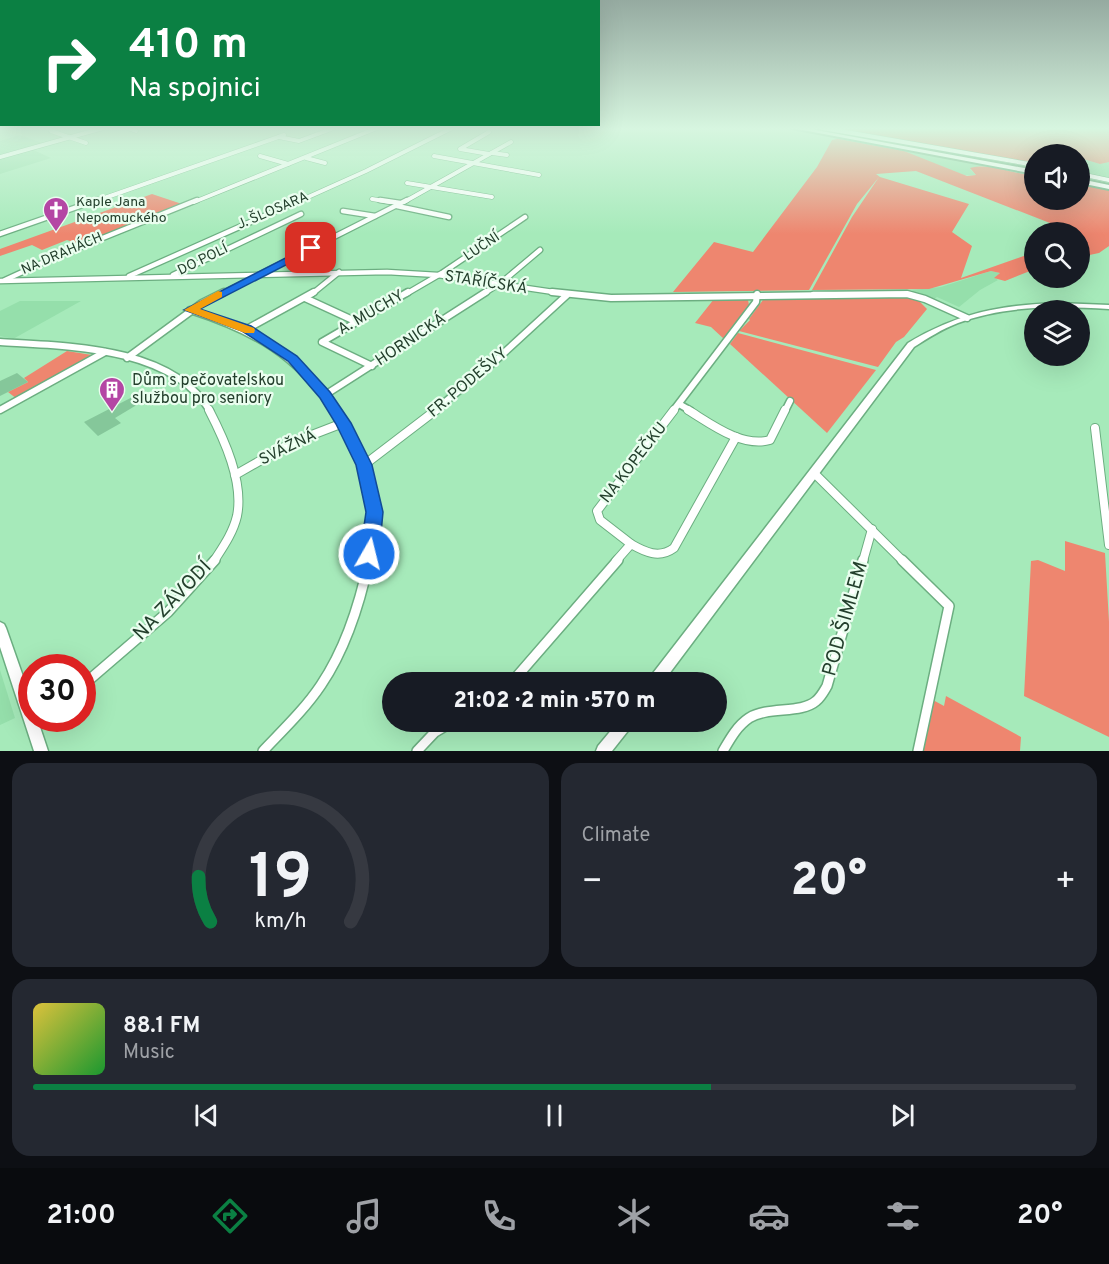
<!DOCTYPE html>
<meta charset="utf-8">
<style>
:root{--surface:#171b24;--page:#242831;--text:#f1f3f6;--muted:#9ea1a6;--line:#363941;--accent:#0b8043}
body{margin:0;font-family:Overpass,sans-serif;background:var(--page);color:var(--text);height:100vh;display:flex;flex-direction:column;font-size:22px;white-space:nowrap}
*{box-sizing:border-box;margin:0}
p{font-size:20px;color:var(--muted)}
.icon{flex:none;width:33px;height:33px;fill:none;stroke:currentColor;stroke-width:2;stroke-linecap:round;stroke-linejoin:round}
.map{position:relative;height:751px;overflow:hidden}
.side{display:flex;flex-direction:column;gap:12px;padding:12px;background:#0d0f14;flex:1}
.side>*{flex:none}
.hud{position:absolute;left:0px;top:0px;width:600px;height:126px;box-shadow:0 6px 24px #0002;background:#0b8043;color:#fff;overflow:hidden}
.buttons{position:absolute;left:1024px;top:144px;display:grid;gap:12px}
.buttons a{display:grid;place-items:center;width:66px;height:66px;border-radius:50%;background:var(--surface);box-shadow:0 6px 24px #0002;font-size:30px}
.speed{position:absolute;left:18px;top:654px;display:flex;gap:12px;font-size:30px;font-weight:700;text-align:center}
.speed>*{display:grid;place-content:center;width:78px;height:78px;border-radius:50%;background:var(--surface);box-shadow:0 6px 24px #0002;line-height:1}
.speed .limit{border:9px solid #d22;background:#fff;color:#111}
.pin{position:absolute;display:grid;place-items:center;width:51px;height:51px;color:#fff;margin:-26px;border-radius:12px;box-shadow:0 3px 9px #0006}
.me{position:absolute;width:66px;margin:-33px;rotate:8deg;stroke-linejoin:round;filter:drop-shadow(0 0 4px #0008)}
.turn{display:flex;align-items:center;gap:21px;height:126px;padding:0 30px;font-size:27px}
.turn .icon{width:78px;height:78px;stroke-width:2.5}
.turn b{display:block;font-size:42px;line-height:51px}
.big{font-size:45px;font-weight:800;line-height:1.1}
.side .card{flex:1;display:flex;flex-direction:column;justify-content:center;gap:9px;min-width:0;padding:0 21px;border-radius:18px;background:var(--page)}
.side .dial{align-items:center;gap:0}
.dial svg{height:156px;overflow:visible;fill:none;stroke:var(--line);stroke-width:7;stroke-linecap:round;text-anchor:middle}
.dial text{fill:var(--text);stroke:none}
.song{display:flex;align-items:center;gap:18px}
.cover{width:72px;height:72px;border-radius:9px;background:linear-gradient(135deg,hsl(50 70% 55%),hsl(130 70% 35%))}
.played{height:6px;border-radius:3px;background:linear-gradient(90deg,var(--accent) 65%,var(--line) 65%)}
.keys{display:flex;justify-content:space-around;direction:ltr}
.heat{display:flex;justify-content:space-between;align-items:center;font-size:33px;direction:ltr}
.side .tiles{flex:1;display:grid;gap:12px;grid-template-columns:1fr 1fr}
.card:last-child{grid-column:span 2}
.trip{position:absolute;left:382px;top:672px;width:345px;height:60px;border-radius:30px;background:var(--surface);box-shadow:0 6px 24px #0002;font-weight:800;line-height:60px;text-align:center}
.tab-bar{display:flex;height:96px;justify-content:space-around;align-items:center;background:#090b0e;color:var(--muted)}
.tab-bar .icon{width:42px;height:42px}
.tab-bar .on{color:var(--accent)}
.tab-bar b{font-size:27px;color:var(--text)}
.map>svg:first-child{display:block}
.built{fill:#95dfab}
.green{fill:#ee866f}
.building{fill:#85c79a}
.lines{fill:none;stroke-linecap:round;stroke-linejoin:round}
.street-far4-casing{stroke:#6cae81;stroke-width:5}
.street-far3-casing{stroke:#6cae81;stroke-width:7}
.street-far2-casing{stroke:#6cae81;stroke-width:9}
.street-far1-casing{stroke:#6cae81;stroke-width:10}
.street-casing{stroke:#6cae81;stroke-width:12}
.secondary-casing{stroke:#6cae81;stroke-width:3}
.highway-casing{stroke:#6cae81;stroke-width:4}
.street-far4{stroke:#fff;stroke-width:4}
.street-far3{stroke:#fff;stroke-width:4.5}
.street-far2{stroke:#fff;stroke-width:6}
.street-far1{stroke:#fff;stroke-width:8}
.street{stroke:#fff;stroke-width:9}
.secondary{fill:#fff;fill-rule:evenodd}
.highway{fill:#fff;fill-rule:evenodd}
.route{fill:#1a73e8;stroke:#114b97;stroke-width:1.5}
.slow{fill:#f59e0b}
.labels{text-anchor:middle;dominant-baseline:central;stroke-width:4.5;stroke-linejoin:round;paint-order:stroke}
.far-poi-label{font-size:14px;fill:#233f2c;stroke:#eafeef;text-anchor:start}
.far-street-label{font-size:14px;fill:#233f2c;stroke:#eafeef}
.street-label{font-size:16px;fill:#233f2c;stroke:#eafeef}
.poi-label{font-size:16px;fill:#233f2c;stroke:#eafeef;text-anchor:start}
.near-street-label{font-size:20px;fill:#233f2c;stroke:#eafeef}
</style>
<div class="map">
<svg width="1109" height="751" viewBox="0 0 1109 751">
<rect width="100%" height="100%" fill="#a6eaba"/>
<!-- built -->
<g class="built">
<polygon points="20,135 45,144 0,156 0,141"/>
<polygon points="899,148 972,162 984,165 970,169 976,175 964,175 895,149"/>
<polygon points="31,149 51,158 0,174 0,158"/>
<polygon points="1080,158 1100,164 1109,162 1109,179 1080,173"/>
<polygon points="991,271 1000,273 995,278 998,280 980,290 959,307 937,297 934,299 914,293 912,290 941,287"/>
<polygon points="20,301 81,301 13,339 0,336 0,311"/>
<polygon points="0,670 15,718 0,725"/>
</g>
<!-- green -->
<g class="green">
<polygon points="826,128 1109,128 1109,162 1100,164 1080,158 1080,154 1035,154 1035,164"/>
<path d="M834 138 904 151 967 176 976 175 970 168C993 162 1013 175 1035 175V200H1080V183L1109 189V246L1099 253 1080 257V232H1073L916 171 876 174 880 177 969 204 952 232 972 246 961 278 1035 252V269L1005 281 994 278 1000 273 991 271 929 289 812 290 852 217 879 177 857 204 809 290 673 292 714 242 753 252 817 167 832 140 837 139Z"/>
<polygon points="152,194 182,204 81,245 67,240 42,250 32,245 0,256 0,249"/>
<polygon points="765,297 904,297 919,301 927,309 904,337 896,342 878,367 739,331 750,320 749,319"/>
<polygon points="743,298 748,300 749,305 724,339 711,327 695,323 714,299"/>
<polygon points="738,333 876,370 827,433 730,344"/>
<polygon points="67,351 92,355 92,357 17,399 8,392 28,382 24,378"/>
<polygon points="1065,541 1105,553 1109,622 1109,737 1024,696 1031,561 1038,560 1065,571"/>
<polygon points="946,696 1021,737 1020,751 922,751 933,700 944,706"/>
</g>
<!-- building -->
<g class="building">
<polygon points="17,373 28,382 0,396 0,381"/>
<polygon points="144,391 150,397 115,418 121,423 98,436 84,422"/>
</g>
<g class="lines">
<defs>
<g id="street-far4">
<polyline points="128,128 136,131"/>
<polyline points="823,128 1035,165"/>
<polyline points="51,131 86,143"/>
<polyline points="489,132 460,149 489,154"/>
<polyline points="279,137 299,141 334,128"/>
<polyline points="492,153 507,155"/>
<polyline points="260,156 288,164"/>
<polyline points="434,156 539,175"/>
<polyline points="0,157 103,128"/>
<polyline points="306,158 325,163"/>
<polyline points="1080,174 1109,180"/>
<polyline points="407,183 492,197"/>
<polyline points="372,199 390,202"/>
<polyline points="93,202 284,135"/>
<polyline points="194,202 377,128"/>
<polyline points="297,202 366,171 452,128"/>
<polyline points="404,202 511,142"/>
</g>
<g id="street-far3">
<polyline points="380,200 400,203"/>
<polyline points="397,206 449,217"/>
<polyline points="343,211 375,216"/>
<polyline points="0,234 97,200"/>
<polyline points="173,275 301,214"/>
<polyline points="129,276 300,200"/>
<polyline points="5,280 53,258 197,200"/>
<polyline points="0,281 387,272 438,275 567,294"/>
<polyline points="221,294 407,200"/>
<polyline points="312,294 339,272"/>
<polyline points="406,294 442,273 525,217"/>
<polyline points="483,294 502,282 540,250"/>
<polyline points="813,294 898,294"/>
</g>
<g id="street-far2">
<polyline points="552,292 611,298 907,294 925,299 967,318"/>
<polyline points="305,298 357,322"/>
<path d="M190 310C255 331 296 354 335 411"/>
<polyline points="247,329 314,292"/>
<path d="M0 342C66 346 172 346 210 411"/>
<polyline points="127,358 202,303 224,292"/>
<polyline points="372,366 322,342 408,292"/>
<polyline points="325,395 486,292"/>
<polyline points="679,404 691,411"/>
<polyline points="0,410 105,352"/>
<polyline points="434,411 494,362 567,295"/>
<polyline points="673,411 756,302 757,294"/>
<polyline points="785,411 790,401"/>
</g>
<g id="street-far1">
<path d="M209 410C224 439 244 482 237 516 233 533 223 547 214 561"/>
<path d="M334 410C366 456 381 506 369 561"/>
<path d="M688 410C711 424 742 448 770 440L785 410"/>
<polyline points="1095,428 1109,545"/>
<polyline points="364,465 436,410"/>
<polyline points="814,473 903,561"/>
<polyline points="235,475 291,443 343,423"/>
<path d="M631 544C645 552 659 559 674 548L736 437"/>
<polyline points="616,561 631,544 600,520 597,511 674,410"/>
<polyline points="863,561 872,529"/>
</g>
<g id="street">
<polyline points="902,560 949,606 918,751"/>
<polyline points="512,682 618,560"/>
<polyline points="82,686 168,612 215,560"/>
<polyline points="33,727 43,718"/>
<path d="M263 751C283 730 305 709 321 685 346 648 360 603 369 560"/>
<polyline points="417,751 435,732 452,722"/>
<path d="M723 751C730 739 737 726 749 718 768 706 801 714 816 701 821 697 824 691 827 686L863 560"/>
</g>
<g id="secondary">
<path d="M1058 303 1109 305V309C1059 306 1006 305 958 323 942 329 928 338 914 347L663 682H649L650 677 908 343C958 313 1000 305 1058 303Z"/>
<polygon points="0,622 4,624 6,628 32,702 32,718 37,718 48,751 34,751 0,647"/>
<polygon points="618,722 633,722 631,727 612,751 596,751 598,746"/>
</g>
<g id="highway">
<polygon points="792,128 805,128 1035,170 1035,174"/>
<polygon points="1080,179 1109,185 1109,189 1080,183"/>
</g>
</defs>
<!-- street-far4 casing -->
<use href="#street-far4" class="street-far4-casing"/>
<!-- street-far3 casing -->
<use href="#street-far3" class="street-far3-casing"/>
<!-- street-far2 casing -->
<use href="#street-far2" class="street-far2-casing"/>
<!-- street-far1 casing -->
<use href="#street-far1" class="street-far1-casing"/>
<!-- street casing -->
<use href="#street" class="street-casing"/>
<!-- secondary casing -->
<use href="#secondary" class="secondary-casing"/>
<!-- highway casing -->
<use href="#highway" class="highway-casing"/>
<!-- street-far4 -->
<use href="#street-far4" class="street-far4"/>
<!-- street-far3 -->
<use href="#street-far3" class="street-far3"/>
<!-- street-far2 -->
<use href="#street-far2" class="street-far2"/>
<!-- street-far1 -->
<use href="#street-far1" class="street-far1"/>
<!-- street -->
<use href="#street" class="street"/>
<!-- secondary -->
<use href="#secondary" class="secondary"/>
<!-- highway -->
<use href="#highway" class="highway"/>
</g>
<!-- sky -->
<linearGradient id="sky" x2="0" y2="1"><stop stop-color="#95aaa0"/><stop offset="0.55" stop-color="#d7f6e0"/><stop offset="1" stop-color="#d7f6e0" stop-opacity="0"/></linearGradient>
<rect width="1109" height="234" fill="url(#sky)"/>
<!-- route -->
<polygon class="route" points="311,245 316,248 315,250 200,309 251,326 297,356 330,392 351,423 372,465 383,512 379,554 376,560 369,562 363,560 360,554 366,512 356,465 336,424 320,398 288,361 242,331 184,310"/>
<!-- slow -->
<polygon class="slow" points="218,291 222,292 222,297 200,309 254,328 255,330 254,333 245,333 184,310"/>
<!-- icons -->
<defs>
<symbol id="church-pin" viewBox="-11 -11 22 30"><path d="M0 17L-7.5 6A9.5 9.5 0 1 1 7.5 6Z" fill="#b446a4" stroke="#eafeef"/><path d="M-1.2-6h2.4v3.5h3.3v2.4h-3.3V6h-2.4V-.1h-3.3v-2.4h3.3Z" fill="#fff"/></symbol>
<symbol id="building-pin" viewBox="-11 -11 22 30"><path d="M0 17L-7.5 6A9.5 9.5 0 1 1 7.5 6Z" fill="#b446a4" stroke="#eafeef"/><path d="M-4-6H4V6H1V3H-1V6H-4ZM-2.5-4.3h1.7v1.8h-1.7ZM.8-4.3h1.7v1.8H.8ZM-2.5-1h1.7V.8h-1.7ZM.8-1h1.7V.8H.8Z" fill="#fff"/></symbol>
</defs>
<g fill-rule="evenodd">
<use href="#church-pin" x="41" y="195" width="30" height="40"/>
<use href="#building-pin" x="97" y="375" width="30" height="40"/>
</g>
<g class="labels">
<!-- far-poi labels -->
<g class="far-poi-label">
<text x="76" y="202">Kaple Jana<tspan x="76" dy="16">Nepomuckého</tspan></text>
</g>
<!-- far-street labels -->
<g class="far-street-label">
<text transform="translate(273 211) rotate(-23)">J. ŠLOSARA</text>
<text transform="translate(482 247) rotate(-34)">LUČNÍ</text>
<text transform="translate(62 254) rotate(-23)">NA DRAHÁCH</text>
<text transform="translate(203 260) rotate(-26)">DO POLÍ</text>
</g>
<!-- street labels -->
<g class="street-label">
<text transform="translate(486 283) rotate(9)">STAŘÍČSKÁ</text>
<text transform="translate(371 313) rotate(-30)">A. MUCHY</text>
<text transform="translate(411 340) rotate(-34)">HORNICKÁ</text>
<text transform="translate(468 383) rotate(-40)">FR. PODEŠVY</text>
<text transform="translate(288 448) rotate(-26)">SVÁŽNÁ</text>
<text transform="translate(634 463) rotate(-52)">NA KOPEČKU</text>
</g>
<!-- poi labels -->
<g class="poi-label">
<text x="132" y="381">Dům s pečovatelskou<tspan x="132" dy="18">službou pro seniory</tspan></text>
</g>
<!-- near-street labels -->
<g class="near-street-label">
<text transform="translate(173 601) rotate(-46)">NA ZÁVODÍ</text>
<text transform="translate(846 619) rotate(-74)">POD ŠIMLEM</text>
</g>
</g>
</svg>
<div class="buttons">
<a><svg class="icon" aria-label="sound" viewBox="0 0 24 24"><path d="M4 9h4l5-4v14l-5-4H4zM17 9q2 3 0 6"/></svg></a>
<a><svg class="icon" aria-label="search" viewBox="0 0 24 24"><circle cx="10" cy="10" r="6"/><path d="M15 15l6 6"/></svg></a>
<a><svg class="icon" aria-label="layers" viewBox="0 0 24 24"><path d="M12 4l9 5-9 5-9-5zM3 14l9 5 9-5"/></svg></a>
</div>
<div class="speed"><div class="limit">30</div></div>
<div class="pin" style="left:311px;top:248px;background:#d93025"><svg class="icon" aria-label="arrive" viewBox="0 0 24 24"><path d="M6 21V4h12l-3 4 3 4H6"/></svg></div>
<svg class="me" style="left:369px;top:554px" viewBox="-20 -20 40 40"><circle r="17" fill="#1a73e8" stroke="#fff" stroke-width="3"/><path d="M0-11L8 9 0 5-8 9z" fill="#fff"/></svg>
<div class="trip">21:02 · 2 min · 570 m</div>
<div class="hud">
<div class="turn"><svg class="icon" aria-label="right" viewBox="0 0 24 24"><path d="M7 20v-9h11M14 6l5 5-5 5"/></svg><div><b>410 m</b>Na spojnici</div></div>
</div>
</div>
<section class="side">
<div class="tiles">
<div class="card dial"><svg viewBox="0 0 100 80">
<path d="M14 69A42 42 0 1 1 86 69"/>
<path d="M14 69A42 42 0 0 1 8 46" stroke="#0b8043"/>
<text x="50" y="56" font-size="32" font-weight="700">19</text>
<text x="50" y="72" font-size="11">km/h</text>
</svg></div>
<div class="card"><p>Climate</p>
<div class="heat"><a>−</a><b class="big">20°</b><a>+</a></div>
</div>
<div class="card">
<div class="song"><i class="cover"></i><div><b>88.1 FM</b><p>Music</p></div></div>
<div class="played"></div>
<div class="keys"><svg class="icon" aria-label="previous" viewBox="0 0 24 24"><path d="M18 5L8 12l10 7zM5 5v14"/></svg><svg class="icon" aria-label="pause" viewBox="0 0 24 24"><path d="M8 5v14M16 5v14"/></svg><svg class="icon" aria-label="next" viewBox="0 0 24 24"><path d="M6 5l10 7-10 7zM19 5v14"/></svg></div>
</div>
</div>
</section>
<nav class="tab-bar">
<b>21:00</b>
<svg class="icon on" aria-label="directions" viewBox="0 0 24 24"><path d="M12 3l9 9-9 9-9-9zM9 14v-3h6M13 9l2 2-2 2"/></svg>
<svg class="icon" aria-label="music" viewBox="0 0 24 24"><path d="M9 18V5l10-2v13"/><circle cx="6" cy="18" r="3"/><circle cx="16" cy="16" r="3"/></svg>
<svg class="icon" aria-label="phone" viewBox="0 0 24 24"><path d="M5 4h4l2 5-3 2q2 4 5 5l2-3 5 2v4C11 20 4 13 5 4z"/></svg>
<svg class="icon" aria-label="climate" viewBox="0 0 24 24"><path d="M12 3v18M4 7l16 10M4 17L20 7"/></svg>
<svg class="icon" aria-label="car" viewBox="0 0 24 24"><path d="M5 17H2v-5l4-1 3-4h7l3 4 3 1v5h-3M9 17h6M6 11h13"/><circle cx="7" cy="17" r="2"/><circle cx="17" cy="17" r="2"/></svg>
<svg class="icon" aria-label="filters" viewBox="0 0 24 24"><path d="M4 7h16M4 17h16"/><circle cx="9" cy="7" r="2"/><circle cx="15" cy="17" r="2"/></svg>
<b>20°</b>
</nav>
